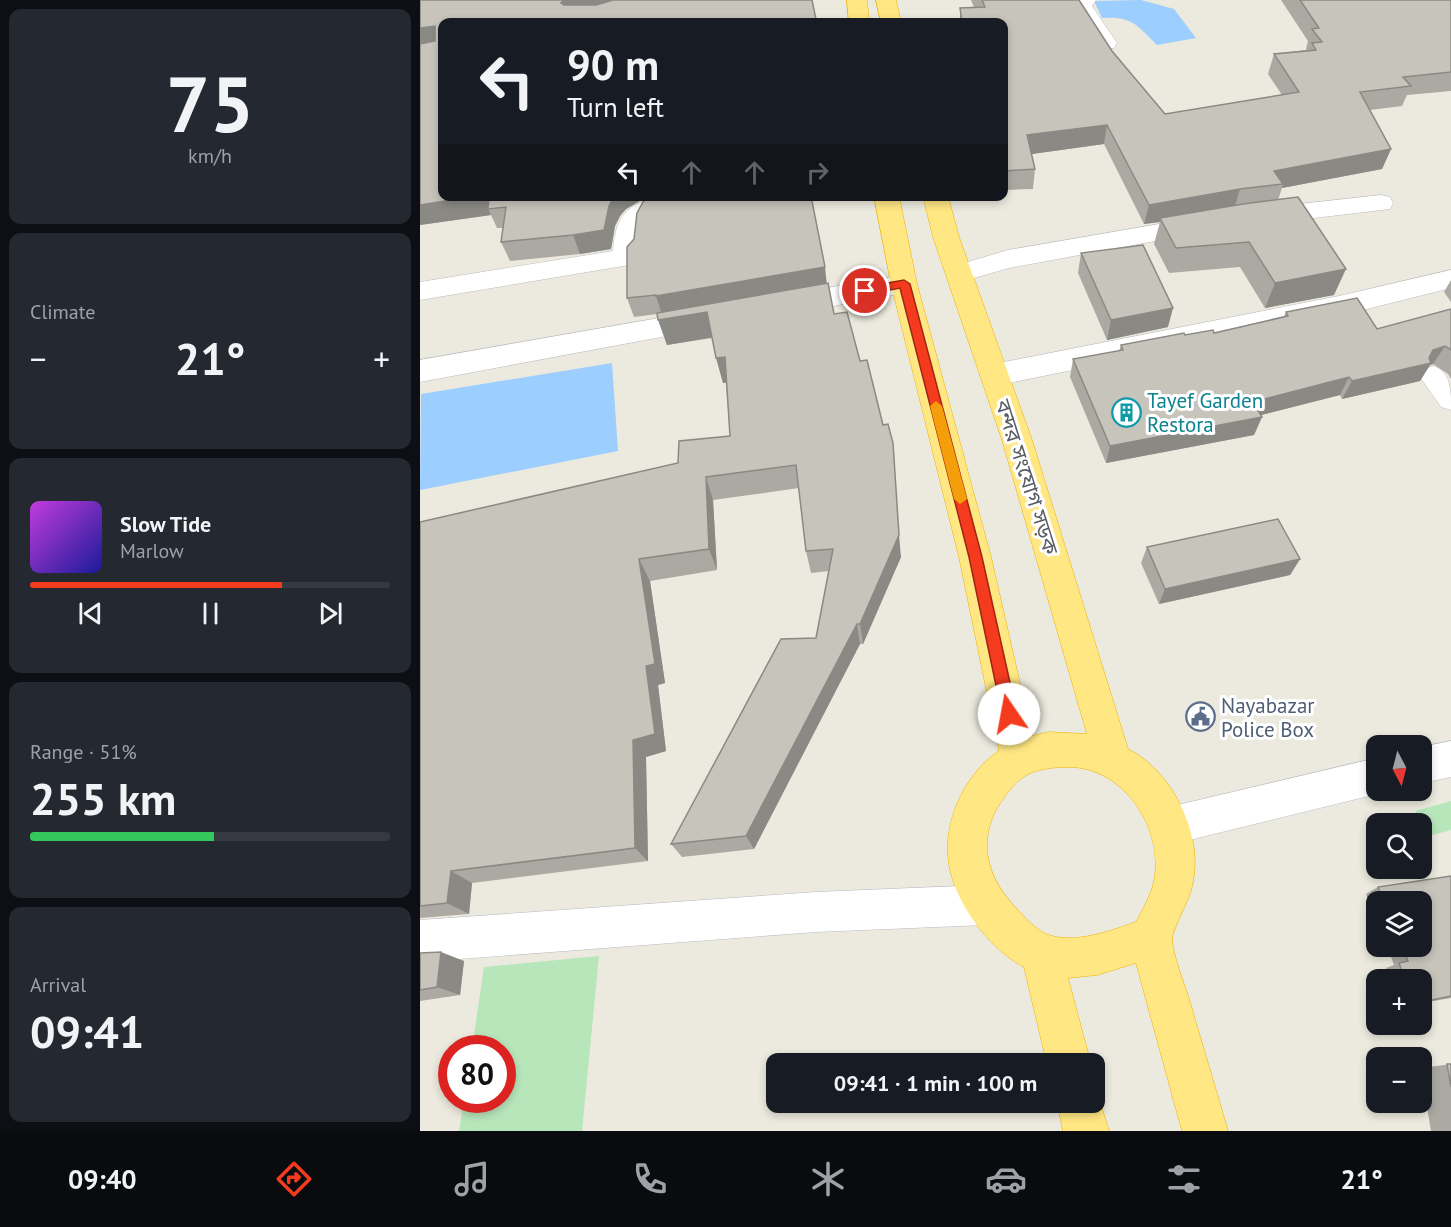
<!DOCTYPE html>
<meta charset="utf-8">
<style>
:root{--surface:#171b24;--page:#242831;--text:#f1f3f6;--muted:#9ea1a6;--line:#363941;--accent:#f43b1d}
body{margin:0;font-family:"PT Sans","Noto Sans Bengali",sans-serif;background:var(--page);color:var(--text);height:100vh;display:flex;flex-direction:column;font-size:22px;white-space:nowrap}
*{box-sizing:border-box;margin:0}
p{font-size:20px;color:var(--muted)}
.icon{flex:none;width:33px;height:33px;fill:none;stroke:currentColor;stroke-width:2;stroke-linecap:round;stroke-linejoin:round}
.map{position:relative;flex:1;overflow:hidden}
.details{display:flex;flex-direction:column;gap:9px;padding:9px;background:#0d0f14;width:420px}
.details>*{flex:none}
.banner{position:absolute;left:18px;top:18px;width:570px;height:183px;border-radius:12px;box-shadow:0 3px 9px #0003;background:#171b24;color:var(--text);overflow:hidden}
.needle{width:39px;rotate:173deg}
.controls{position:absolute;left:946px;top:735px;display:grid;gap:12px}
.controls a{display:grid;place-items:center;width:66px;height:66px;border-radius:12px;background:var(--surface);box-shadow:0 3px 9px #0003;font-size:30px}
.speed{position:absolute;left:18px;top:1035px;display:flex;gap:12px;font-size:30px;font-weight:700;text-align:center}
.speed>*{display:grid;place-content:center;width:78px;height:78px;border-radius:50%;background:var(--surface);box-shadow:0 3px 9px #0003;line-height:1}
.speed .limit{border:9px solid #d22;background:#fff;color:#111}
.pin{position:absolute;display:grid;place-items:center;width:51px;height:51px;color:#fff;margin:-26px;border:3px solid #fff;border-radius:50%;box-shadow:0 2px 6px #0007}
.me{position:absolute;width:66px;margin:-33px;rotate:348deg;stroke-linejoin:round;filter:drop-shadow(0 0 4px #0008)}
.turn{display:flex;align-items:center;gap:21px;height:126px;padding:0 30px;font-size:27px}
.turn .icon{width:78px;height:78px;stroke-width:2.5}
.turn b{display:block;font-size:42px;line-height:51px}
.lanes{display:flex;align-items:center;height:57px;padding:0 30px;background:#0003;justify-content:center;gap:30px;direction:ltr}
.lanes .off{opacity:.35}
.big{font-size:45px;font-weight:700;line-height:1.1}
.details .tile{flex:1;display:flex;flex-direction:column;justify-content:center;gap:9px;min-width:0;padding:0 21px;border-radius:12px;background:var(--page)}
.details .dial{align-items:center;gap:0}
.dial b{font-size:78px;line-height:1}
.song{display:flex;align-items:center;gap:18px}
.cover{width:72px;height:72px;border-radius:9px;background:linear-gradient(135deg,hsl(290 70% 55%),hsl(240 70% 35%))}
.played{height:6px;border-radius:3px;background:linear-gradient(90deg,var(--accent) 70%,var(--line) 70%)}
.keys{display:flex;justify-content:space-around;direction:ltr}
.heat{display:flex;justify-content:space-between;align-items:center;font-size:33px;direction:ltr}
.charge{height:9px;border-radius:4px;background:linear-gradient(90deg,#34c759 51%,var(--line) 0)}
.trip{position:absolute;left:346px;top:1053px;width:339px;height:60px;border-radius:12px;background:var(--surface);box-shadow:0 3px 9px #0003;font-weight:700;line-height:60px;text-align:center}
.tab-bar{display:flex;height:96px;justify-content:space-around;align-items:center;background:#090b0e;color:var(--muted)}
.tab-bar .icon{width:42px;height:42px}
.tab-bar .current{color:var(--accent)}
.tab-bar b{font-size:27px;color:var(--text)}
main{display:flex;flex:1;min-height:0}
.map>svg:first-child{display:block}
.green{fill:#b8e6bb}
.water{fill:#9cceff}
.lines{fill:none;stroke-linecap:round;stroke-linejoin:round}
.street-casing{stroke:#b7b9bf;stroke-width:1}
.secondary-casing{stroke:#b8bbc2;stroke-width:1}
.highway-casing{stroke:#ebb000;stroke-width:1}
.street{fill:#fff;fill-rule:evenodd}
.secondary{fill:#fff;fill-rule:evenodd}
.highway{fill:#ffe783;fill-rule:evenodd}
.wall{fill:#aba9a2}
.shaded-wall{fill:#8b8984}
.building{fill:#c7c4bc;stroke:#8b8984;stroke-width:1.5}
.route{fill:#f43b1d;stroke:#9f2613;stroke-width:1.5}
.slow{fill:#f59e0b}
.labels{text-anchor:middle;dominant-baseline:central;stroke-width:6;stroke-linejoin:round;paint-order:stroke}
.culture-label{font-size:21px;fill:#0d838f;stroke:#fff;text-anchor:start}
.street-label{font-size:21px;fill:#585b61;stroke:#fff}
.service-label{font-size:21px;fill:#4e5e75;stroke:#fff;text-anchor:start}
</style>
<main>
<section class="details">
<div class="tile dial"><b>75</b><p>km/h</p></div>
<div class="tile"><p>Climate</p>
<div class="heat"><a>−</a><b class="big">21°</b><a>+</a></div>
</div>
<div class="tile">
<div class="song"><i class="cover"></i><div><b>Slow Tide</b><p>Marlow</p></div></div>
<div class="played"></div>
<div class="keys"><svg class="icon" aria-label="previous" viewBox="0 0 24 24"><path d="M18 5L8 12l10 7zM5 5v14"/></svg><svg class="icon" aria-label="pause" viewBox="0 0 24 24"><path d="M8 5v14M16 5v14"/></svg><svg class="icon" aria-label="next" viewBox="0 0 24 24"><path d="M6 5l10 7-10 7zM19 5v14"/></svg></div>
</div>
<div class="tile"><p>Range · 51%</p><b class="big">255 km</b><div class="charge"></div></div>
<div class="tile"><p>Arrival</p><b class="big">09:41</b></div>
</section>
<div class="map">
<svg width="1031" height="1131" viewBox="0 0 1031 1131">
<rect width="100%" height="100%" fill="#eceade"/>
<!-- green -->
<g class="green">
<polygon points="1031,801 1031,830 1009,836 995,811"/>
<polygon points="179,956 162,1131 39,1131 44,1100 82,1100 82,1048 52,1048 64,967"/>
</g>
<!-- water -->
<g class="water">
<path d="M721 0 754 9 776 38 737 45C717 25 712 16 682 18L674 1Z"/>
<polygon points="192,363 198,451 0,490 1,394"/>
</g>
<g class="lines">
<defs>
<g id="street">
<polygon points="656,0 676,0 672,6 697,43 694,48 686,49 678,48 652,6"/>
<polygon points="961,195 970,197 973,203 970,209 843,224 834,222 830,216 834,210 843,208"/>
<path d="M249 196H329L326 202 317 204 235 214C211 228 227 246 215 264L0 300V282L193 251C196 211 210 201 249 196Z"/>
<polygon points="780,217 789,219 793,225 789,231 589,268 540,282 531,279 527,273 531,267 588,250"/>
<polygon points="1031,270 1031,288 919,316 574,386 564,383 560,375 564,367 574,364 919,296"/>
<polygon points="484,275 493,277 497,284 493,291 365,315 355,312 351,305 355,298 365,295"/>
<polygon points="285,310 295,313 299,320 295,327 0,382 0,360"/>
<path d="M1014 366C1031 373 1031 390 1031 410L1021 407 1000 377 1004 369Z"/>
</g>
<g id="secondary">
<polygon points="1031,741 1031,777 1002,783 1002,747"/>
<polygon points="957,758 957,790 966,790 957,794 749,845 735,840 730,826 735,812 749,807"/>
<polygon points="565,885 579,891 585,905 579,919 565,925 396,932 0,962 0,920 396,892"/>
</g>
<g id="highway">
<polygon points="427,0 447,0 449,22 429,22"/>
<polygon points="456,0 476,0 481,22 461,22"/>
<path d="M454 196H479L497 284 571 557 612 736 629 732 667 734 582 440 513 237 503 196H528L539 237 612 440 708 749C755 773 786 840 771 890 768 902 751 932 752 941 755 961 763 980 769 999 782 1043 795 1087 808 1131H762L716 963 677 975 648 978 671 1064H627L604 967C567 948 530 897 528 855 525 817 547 772 579 751L539 557 471 284ZM650 767C703 768 741 825 735 875 733 892 724 907 716 922 690 931 653 945 626 934 615 929 605 918 598 910 566 878 555 838 583 799 590 788 601 776 613 772 625 768 637 767 650 767Z"/>
<polygon points="675,1086 689,1131 643,1131 637,1102 675,1102"/>
</g>
</defs>
<!-- street casing -->
<use href="#street" class="street-casing"/>
<!-- secondary casing -->
<use href="#secondary" class="secondary-casing"/>
<!-- highway casing -->
<use href="#highway" class="highway-casing"/>
<!-- street -->
<use href="#street" class="street"/>
<!-- secondary -->
<use href="#secondary" class="secondary"/>
<!-- highway -->
<use href="#highway" class="highway"/>
</g>
<!-- wall -->
<g class="wall">
<polygon points="0,0 392,0 396,22 22,22 22,196 391,196 406,283 414,314 481,557 443,644 440,644 334,849 262,857 251,844 396,638 409,571 391,573 386,551 379,488 293,500 297,570 230,581 245,683 238,685 246,751 226,757 228,861 52,883 49,914 0,918 0,522 258,463 310,436 306,383 303,383 292,338 247,345 237,314 214,317 207,298 214,239 229,198 223,199 206,209 200,216 195,226 191,249 160,254 90,261 81,242 83,228 77,228 71,215 0,225"/>
<polygon points="551,0 659,0 692,51 745,114 862,95 848,74 854,54 887,50 886,49 888,41 861,0 1031,0 1031,91 987,95 982,106 950,110 971,149 962,169 862,188 858,200 914,295 845,308 820,267 749,273 734,244 740,222 724,224 684,144 611,154 615,169 613,189 584,190 584,22 540,22 540,8 554,7"/>
<polygon points="661,253 748,327 687,340 658,273"/>
<polygon points="1031,280 1031,302 1024,292"/>
<polygon points="1031,309 1031,379 1028,374 1013,364 1010,365 1000,381 922,399 920,395 841,415 842,417 834,435 686,463 650,377 653,359 699,351 701,345 765,335 794,333 864,316 866,312 957,329"/>
<polygon points="727,547 880,559 870,575 739,604 721,563"/>
<polygon points="1031,876 1031,998 1002,1003 1002,980 970,980 966,968 974,965 967,946 1002,946 1002,902 957,902 957,922 946,894 958,887"/>
<polygon points="0,953 44,961 40,995 0,1001"/>
<polygon points="1031,1064 1031,1131 1011,1131 1002,1078 1002,1068"/>
</g>
<!-- shaded-wall -->
<g class="shaded-wall">
<polygon points="144,0 206,0 148,22 141,3"/>
<polygon points="15,26 22,43 0,48 0,28"/>
<polygon points="687,125 684,144 605,155 607,135"/>
<polygon points="971,149 962,169 862,188 863,184 854,171"/>
<polygon points="820,189 814,209 740,218 740,222 724,224 729,205"/>
<polygon points="56,196 70,196 68,209 71,215 0,225 0,205"/>
<polygon points="236,196 223,199 206,209 200,216 195,226 191,249 160,254 153,235 189,206 193,197"/>
<polygon points="405,267 407,286 242,315 236,296"/>
<polygon points="926,269 914,295 845,308 855,283"/>
<polygon points="753,308 748,327 687,340 691,320"/>
<polygon points="287,312 294,337 247,345 238,320"/>
<polygon points="1025,346 1013,364 1010,365 1000,381 922,399 932,381"/>
<polygon points="305,357 312,382 303,383 296,358"/>
<polygon points="929,377 920,395 826,419 833,402"/>
<polygon points="842,417 834,435 686,463 690,446"/>
<polygon points="286,477 293,500 297,570 289,549"/>
<polygon points="479,535 481,557 443,644 440,624"/>
<polygon points="219,559 230,581 245,683 238,685 246,751 226,757 228,861 215,848 213,740"/>
<polygon points="880,559 870,575 739,604 745,589"/>
<polygon points="437,624 440,644 334,849 326,836"/>
<polygon points="31,871 52,883 49,914 27,903"/>
<polygon points="21,952 44,961 40,995 17,987"/>
</g>
<!-- building -->
<g class="building">
<polygon points="0,0 144,0 141,3 144,5 176,5 193,0 392,0 396,19 387,20 387,22 22,22 22,196 56,196 0,205 0,44 15,41 15,26 0,28"/>
<polygon points="562,0 659,0 692,51 745,114 879,92 854,54 896,50 892,43 902,42 892,29 899,28 880,0 1031,0 1031,72 983,77 991,86 940,92 971,149 854,171 863,184 820,189 729,205 687,125 607,135 615,169 584,171 584,22 542,22 540,8 565,7"/>
<polygon points="69,196 194,196 189,206 184,230 153,235 81,242 86,207 68,209"/>
<polygon points="233,196 391,196 405,267 236,296 236,295 207,298 207,247 214,239 217,213 223,202 230,197"/>
<polygon points="878,197 926,269 855,283 829,242 756,248 740,218 823,204"/>
<polygon points="723,245 753,308 691,320 661,253"/>
<polygon points="408,283 414,314 427,312 440,361 447,360 463,425 468,424 473,443 479,535 440,624 437,624 326,836 251,844 361,639 396,638 413,549 386,551 376,465 286,477 289,549 219,559 235,664 226,666 235,734 213,740 215,848 31,871 27,903 0,906 0,522 258,463 259,441 310,436 305,357 296,358 287,312 238,320 237,313"/>
<polygon points="937,298 957,329 1031,309 1031,350 1025,346 1013,350 1009,358 1011,363 932,381 929,377 833,402 842,417 690,446 653,359 703,350 701,345 764,333 765,335 793,330 794,333 868,316 866,312"/>
<polygon points="858,519 880,559 745,589 727,547"/>
<polygon points="1031,876 1031,996 1002,1002 1002,980 985,980 979,963 988,961 982,946 1002,946 1002,902 964,902 958,887"/>
<polygon points="21,952 17,987 0,990 0,953"/>
<polygon points="1027,1064 1031,1064 1031,1087"/>
</g>
<!-- route -->
<polygon class="route" points="484,280 490,284 562,557 597,714 595,719 589,721 584,719 582,714 549,557 480,288 445,295 440,291 445,287"/>
<!-- slow -->
<polygon class="slow" points="516,401 522,406 547,499 540,504 534,499 510,406"/>
<!-- icons -->
<defs>
<symbol id="building-ring" viewBox="-11 -11 22 22"><circle r="9.5" fill="#fff" stroke="#0f9aa8" stroke-width="1.5"/><path d="M-4-6H4V6H1V3H-1V6H-4ZM-2.5-4.3h1.7v1.8h-1.7ZM.8-4.3h1.7v1.8H.8ZM-2.5-1h1.7V.8h-1.7ZM.8-1h1.7V.8H.8Z" fill="#0f9aa8"/></symbol>
<symbol id="civic-ring" viewBox="-11 -11 22 22"><circle r="9.5" fill="#fff" stroke="#5c6f8a" stroke-width="1.5"/><path d="M-.6-6.5H3V-4.5H.6V-3L4-1V1h2V6H-6V1h2V-1L-.6-3ZM-1.2 2.5V6h2.4V2.5Z" fill="#5c6f8a"/></symbol>
</defs>
<g fill-rule="evenodd">
<use href="#building-ring" x="690" y="396" width="33" height="33"/>
<use href="#civic-ring" x="764" y="700" width="33" height="33"/>
</g>
<g class="labels">
<!-- culture labels -->
<g class="culture-label">
<text x="727" y="400">Tayef Garden<tspan x="727" dy="24">Restora</tspan></text>
</g>
<!-- street labels -->
<g class="street-label">
<text transform="translate(607 477) rotate(72)">বন্দর সংযোগ সড়ক</text>
</g>
<!-- service labels -->
<g class="service-label">
<text x="801" y="705">Nayabazar<tspan x="801" dy="24">Police Box</tspan></text>
</g>
</g>
</svg>
<div class="controls">
<a><svg class="needle" viewBox="-14 -14 28 28"><path d="M0-13l5 13h-10z" fill="#e53935"/><path d="M0 13l5-13h-10z" fill="#9ea1a6"/></svg></a>
<a><svg class="icon" aria-label="search" viewBox="0 0 24 24"><circle cx="10" cy="10" r="6"/><path d="M15 15l6 6"/></svg></a>
<a><svg class="icon" aria-label="layers" viewBox="0 0 24 24"><path d="M12 4l9 5-9 5-9-5zM3 14l9 5 9-5"/></svg></a>
<a>+</a>
<a>−</a>
</div>
<div class="speed"><div class="limit">80</div></div>
<div class="pin" style="left:445px;top:291px;background:#d93025"><svg class="icon" aria-label="arrive" viewBox="0 0 24 24"><path d="M6 21V4h12l-3 4 3 4H6"/></svg></div>
<svg class="me" style="left:589px;top:714px" viewBox="-20 -20 40 40"><circle r="19" fill="#fff"/><path d="M0-13L10 11 0 6-10 11z" fill="#f43b1d"/></svg>
<div class="trip">09:41 · 1 min · 100 m</div>
<div class="banner">
<div class="turn"><svg class="icon" aria-label="left" viewBox="0 0 24 24"><path d="M17 20v-9H6M10 6l-5 5 5 5"/></svg><div><b>90 m</b>Turn left</div></div>
<div class="lanes"><svg class="icon" aria-label="left" viewBox="0 0 24 24"><path d="M17 20v-9H6M10 6l-5 5 5 5"/></svg><svg class="icon off" aria-label="ahead" viewBox="0 0 24 24"><path d="M12 20V5M6 11l6-6 6 6"/></svg><svg class="icon off" aria-label="ahead" viewBox="0 0 24 24"><path d="M12 20V5M6 11l6-6 6 6"/></svg><svg class="icon off" aria-label="right" viewBox="0 0 24 24"><path d="M7 20v-9h11M14 6l5 5-5 5"/></svg></div>
</div>
</div>
</main>
<nav class="tab-bar">
<b>09:40</b>
<svg class="icon current" aria-label="directions" viewBox="0 0 24 24"><path d="M12 3l9 9-9 9-9-9zM9 14v-3h6M13 9l2 2-2 2"/></svg>
<svg class="icon" aria-label="music" viewBox="0 0 24 24"><path d="M9 18V5l10-2v13"/><circle cx="6" cy="18" r="3"/><circle cx="16" cy="16" r="3"/></svg>
<svg class="icon" aria-label="phone" viewBox="0 0 24 24"><path d="M5 4h4l2 5-3 2q2 4 5 5l2-3 5 2v4C11 20 4 13 5 4z"/></svg>
<svg class="icon" aria-label="climate" viewBox="0 0 24 24"><path d="M12 3v18M4 7l16 10M4 17L20 7"/></svg>
<svg class="icon" aria-label="car" viewBox="0 0 24 24"><path d="M5 17H2v-5l4-1 3-4h7l3 4 3 1v5h-3M9 17h6M6 11h13"/><circle cx="7" cy="17" r="2"/><circle cx="17" cy="17" r="2"/></svg>
<svg class="icon" aria-label="filters" viewBox="0 0 24 24"><path d="M4 7h16M4 17h16"/><circle cx="9" cy="7" r="2"/><circle cx="15" cy="17" r="2"/></svg>
<b>21°</b>
</nav>
